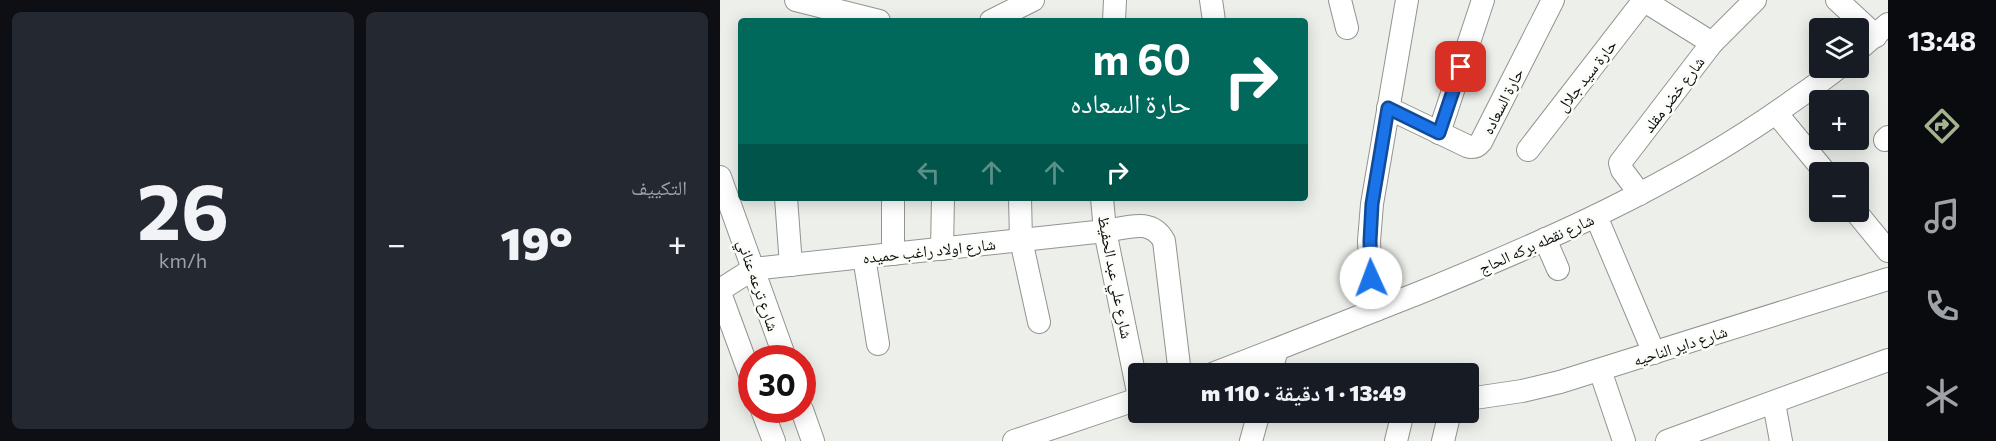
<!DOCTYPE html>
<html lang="ar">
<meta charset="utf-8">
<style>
:root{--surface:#171b24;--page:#242831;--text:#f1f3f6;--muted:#9ea1a6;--accent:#a4b290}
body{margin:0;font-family:Commissioner,"Noto Naskh Arabic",sans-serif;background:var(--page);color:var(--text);direction:rtl;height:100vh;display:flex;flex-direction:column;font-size:22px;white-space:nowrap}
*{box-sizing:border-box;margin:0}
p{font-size:20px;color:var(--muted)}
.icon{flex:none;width:33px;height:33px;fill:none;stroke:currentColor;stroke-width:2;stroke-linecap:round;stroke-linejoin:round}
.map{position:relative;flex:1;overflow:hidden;direction:ltr}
.details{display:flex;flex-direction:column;gap:12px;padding:12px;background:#0d0f14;width:720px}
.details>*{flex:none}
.banner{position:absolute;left:18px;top:18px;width:570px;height:183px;border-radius:6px;box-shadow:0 3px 15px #0003;direction:rtl;background:#00695c;color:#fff;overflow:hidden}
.controls{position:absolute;left:1089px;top:18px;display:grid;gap:12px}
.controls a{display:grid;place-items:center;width:60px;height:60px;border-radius:6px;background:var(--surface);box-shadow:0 3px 15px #0003;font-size:30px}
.speed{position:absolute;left:18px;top:345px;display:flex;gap:12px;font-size:30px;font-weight:700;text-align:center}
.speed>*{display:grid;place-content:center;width:78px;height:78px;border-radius:50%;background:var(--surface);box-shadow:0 3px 15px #0003;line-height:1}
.speed .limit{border:9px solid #d22;background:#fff;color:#111}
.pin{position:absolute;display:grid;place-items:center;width:51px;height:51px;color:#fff;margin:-26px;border-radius:12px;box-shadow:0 3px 9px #0006}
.me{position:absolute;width:66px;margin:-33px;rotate:358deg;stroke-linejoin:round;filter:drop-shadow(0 0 4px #0008)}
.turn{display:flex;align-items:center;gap:21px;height:126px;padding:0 18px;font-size:27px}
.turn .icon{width:78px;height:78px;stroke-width:2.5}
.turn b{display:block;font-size:42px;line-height:51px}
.lanes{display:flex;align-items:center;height:57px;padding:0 18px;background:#0003;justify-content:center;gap:30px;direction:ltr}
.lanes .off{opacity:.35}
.big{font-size:45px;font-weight:800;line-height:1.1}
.details .card{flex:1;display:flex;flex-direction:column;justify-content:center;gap:9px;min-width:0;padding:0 21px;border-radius:9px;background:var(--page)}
.details .dial{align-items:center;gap:0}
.dial b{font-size:78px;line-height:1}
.heat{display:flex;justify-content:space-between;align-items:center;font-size:33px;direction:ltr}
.details .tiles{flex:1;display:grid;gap:12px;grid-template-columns:repeat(2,1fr)}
.trip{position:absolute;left:408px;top:363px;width:351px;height:60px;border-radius:6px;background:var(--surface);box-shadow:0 3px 15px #0003;font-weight:800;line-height:60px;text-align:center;direction:rtl}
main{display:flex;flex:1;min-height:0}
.tabs{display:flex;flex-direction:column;width:108px;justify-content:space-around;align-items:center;background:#090b0e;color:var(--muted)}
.tabs .icon{width:42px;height:42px}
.tabs .current{color:var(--accent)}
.tabs b{font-size:27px;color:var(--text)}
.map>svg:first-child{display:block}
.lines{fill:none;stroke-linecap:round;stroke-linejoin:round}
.minor-casing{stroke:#92948f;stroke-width:24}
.minor{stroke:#fff;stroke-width:22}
.route-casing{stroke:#114b97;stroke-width:15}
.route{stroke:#1a73e8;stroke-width:10}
.labels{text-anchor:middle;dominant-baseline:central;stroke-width:5;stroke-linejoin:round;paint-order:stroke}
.street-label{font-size:16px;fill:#0c0d0b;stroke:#fbfdf8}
</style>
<main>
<nav class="tabs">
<b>13:48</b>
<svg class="icon current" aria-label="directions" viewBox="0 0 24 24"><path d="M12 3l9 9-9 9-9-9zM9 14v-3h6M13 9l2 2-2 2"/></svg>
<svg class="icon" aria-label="music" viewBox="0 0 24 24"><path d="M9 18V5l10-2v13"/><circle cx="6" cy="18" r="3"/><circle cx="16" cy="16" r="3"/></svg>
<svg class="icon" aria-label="phone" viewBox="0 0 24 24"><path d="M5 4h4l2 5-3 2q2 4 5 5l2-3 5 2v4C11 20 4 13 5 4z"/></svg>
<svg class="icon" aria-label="climate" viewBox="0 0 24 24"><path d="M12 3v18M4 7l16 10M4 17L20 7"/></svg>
</nav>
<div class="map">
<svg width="1168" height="441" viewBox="0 0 1168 441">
<rect width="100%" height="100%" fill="#edf0ea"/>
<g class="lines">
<defs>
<g id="minor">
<polyline points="76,0 159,21"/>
<polyline points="491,0 494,21"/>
<polyline points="620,0 627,28"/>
<polyline points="923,0 992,43"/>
<polyline points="1117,0 1156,36"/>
<polyline points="271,21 313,0"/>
<polyline points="394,21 395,0"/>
<polyline points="1138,50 1168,24"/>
<path d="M668 108 747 146C753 148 757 147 761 142L833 0"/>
<polyline points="1056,113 1105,172"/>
<polyline points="719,133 763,0"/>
<polyline points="1165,140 1168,137"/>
<polyline points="808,150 924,0"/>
<polyline points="0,177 65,358"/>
<polyline points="920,194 902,170 900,163 992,43 1035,0"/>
<polyline points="66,198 71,265"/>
<polyline points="300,198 301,240 319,322"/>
<polyline points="382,198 385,231 418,392"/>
<polyline points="1136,212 1168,251"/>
<polyline points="876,216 934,353"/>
<polyline points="825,239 838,269"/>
<polyline points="222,249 223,198"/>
<polyline points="173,254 173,198"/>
<polyline points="144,257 158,344"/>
<path d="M0 290 33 269 385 231C407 228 431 217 444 241L460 374"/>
<polyline points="0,293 32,380"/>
<polyline points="656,310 651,278 649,241 652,204 687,0"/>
<polyline points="880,370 904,441"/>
<path d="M492 374C561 348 630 320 699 293 827 241 954 185 1067 105 1084 93 1102 81 1118 68"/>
<polyline points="550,374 557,350"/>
<polyline points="748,399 802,391 840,382 1168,279"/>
<polyline points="1054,403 1061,441"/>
<polyline points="42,410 54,441"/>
<polyline points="82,410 93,441"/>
<polyline points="294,441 418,399"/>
<polyline points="531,441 539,412"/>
<polyline points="676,441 683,412"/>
<polyline points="723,441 730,412"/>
<polyline points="947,441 1168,360"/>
</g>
</defs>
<!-- minor casing -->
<use href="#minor" class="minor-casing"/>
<!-- minor -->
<use href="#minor" class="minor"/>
</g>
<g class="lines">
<defs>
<polyline id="route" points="651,278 650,241 652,204 668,108 719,133 741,67"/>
</defs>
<!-- route casing -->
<use href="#route" class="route-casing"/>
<!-- route -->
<use href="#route" class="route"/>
</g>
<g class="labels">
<!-- street labels -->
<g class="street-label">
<text transform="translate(866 75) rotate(-52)">حارة سيد جلال</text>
<text transform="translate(953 94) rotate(-53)">شارع خضر مقلد</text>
<text transform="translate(782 101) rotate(-63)">حارة السعاده</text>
<text transform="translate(816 243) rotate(-24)">شارع نقطه بركه الحاج</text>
<text transform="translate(209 250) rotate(-6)">شارع اولاد راغب حميده</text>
<text transform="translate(396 277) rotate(79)">شارع علي عبد الحفيظ</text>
<text transform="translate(39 285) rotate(71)">شارع ترعه عناني</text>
<text transform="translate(960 345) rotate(-18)">شارع داير الناحيه</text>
</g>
</g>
</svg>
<div class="controls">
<a><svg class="icon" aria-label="layers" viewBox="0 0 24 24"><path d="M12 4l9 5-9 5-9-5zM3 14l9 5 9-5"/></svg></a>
<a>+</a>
<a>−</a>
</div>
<div class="speed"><div class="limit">30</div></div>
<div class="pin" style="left:741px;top:67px;background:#d93025"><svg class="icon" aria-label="arrive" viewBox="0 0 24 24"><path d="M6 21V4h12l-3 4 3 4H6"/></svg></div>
<svg class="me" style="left:651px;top:278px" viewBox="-20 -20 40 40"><circle r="19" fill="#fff"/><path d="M0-13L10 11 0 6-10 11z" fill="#1a73e8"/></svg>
<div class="trip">13:49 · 1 دقيقة · 110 m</div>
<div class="banner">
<div class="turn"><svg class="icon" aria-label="right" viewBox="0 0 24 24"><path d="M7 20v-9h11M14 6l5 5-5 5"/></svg><div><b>60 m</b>حارة السعاده</div></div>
<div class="lanes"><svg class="icon off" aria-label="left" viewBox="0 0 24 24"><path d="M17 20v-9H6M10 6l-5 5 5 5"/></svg><svg class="icon off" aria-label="ahead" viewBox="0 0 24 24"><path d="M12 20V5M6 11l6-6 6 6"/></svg><svg class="icon off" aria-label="ahead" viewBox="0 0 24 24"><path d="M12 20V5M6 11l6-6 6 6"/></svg><svg class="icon" aria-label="right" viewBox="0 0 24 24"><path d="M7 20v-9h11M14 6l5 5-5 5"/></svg></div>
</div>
</div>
<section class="details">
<div class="tiles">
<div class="card"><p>التكييف</p>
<div class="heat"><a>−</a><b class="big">19°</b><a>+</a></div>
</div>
<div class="card dial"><b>26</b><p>km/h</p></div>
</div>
</section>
</main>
